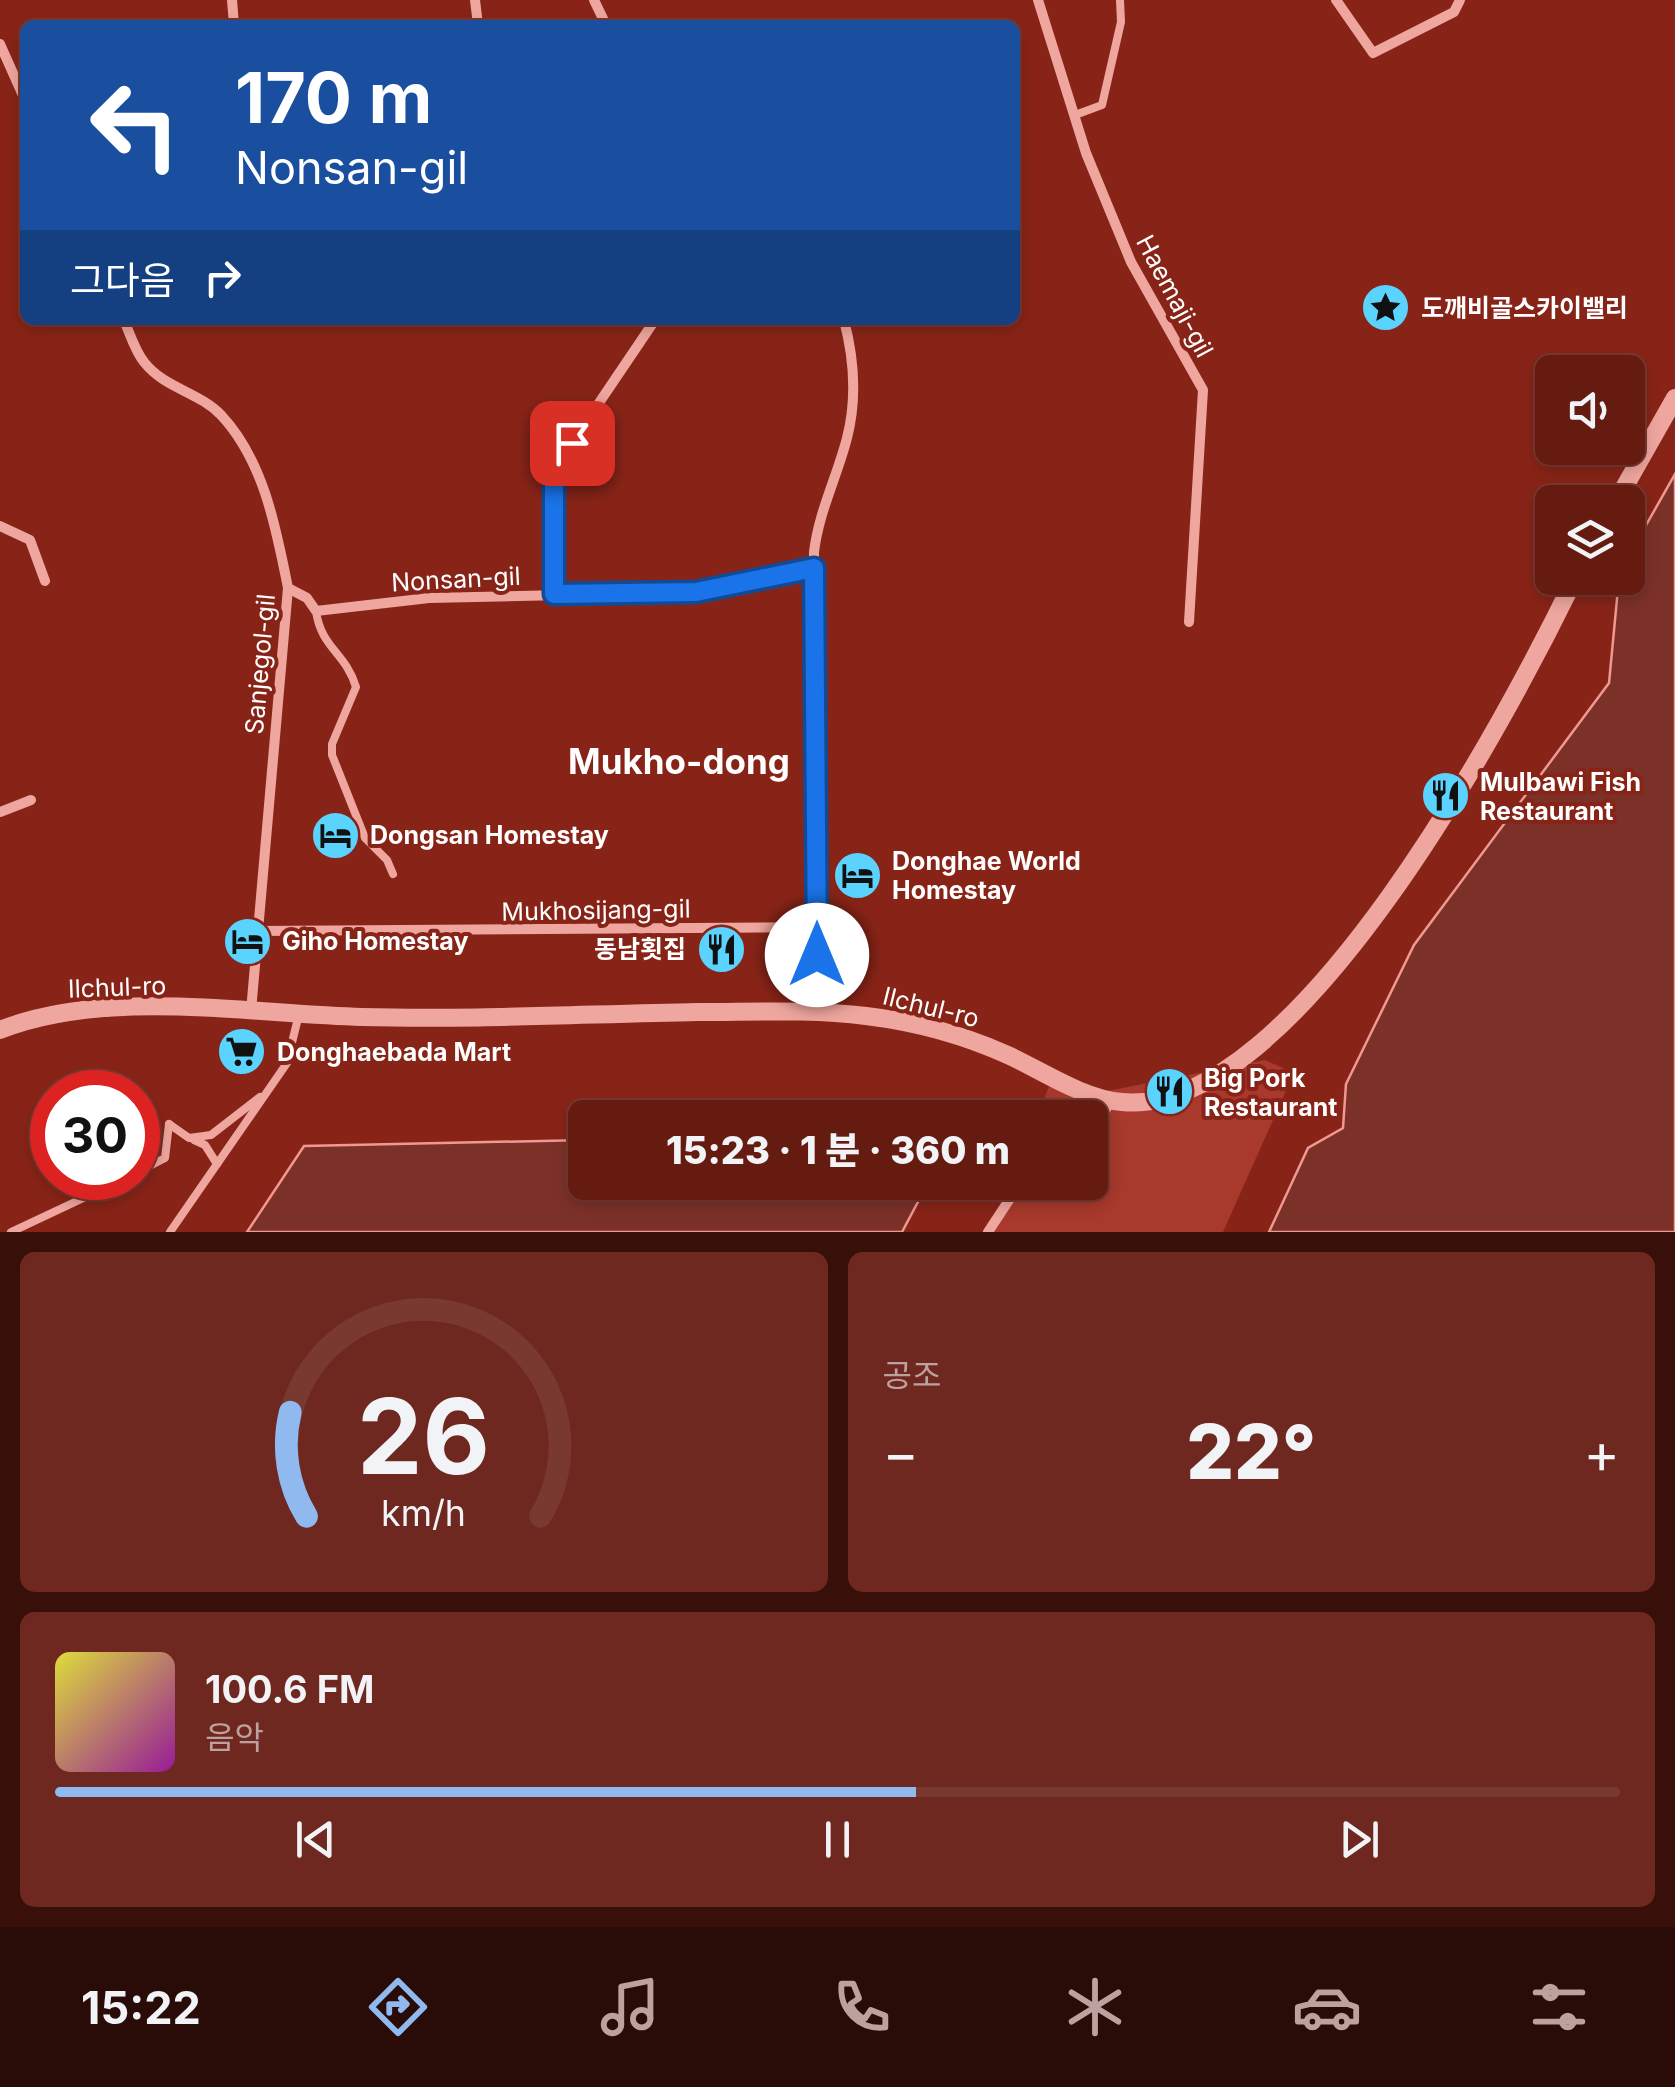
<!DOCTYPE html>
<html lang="ko">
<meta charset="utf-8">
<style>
:root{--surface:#661b11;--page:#6e281f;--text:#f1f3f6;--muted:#bca19f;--line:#793931;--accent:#90b9f0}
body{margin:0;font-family:Inter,"Noto Sans KR",sans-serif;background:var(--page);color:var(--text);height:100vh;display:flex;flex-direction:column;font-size:38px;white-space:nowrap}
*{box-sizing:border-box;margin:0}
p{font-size:32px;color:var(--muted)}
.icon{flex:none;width:55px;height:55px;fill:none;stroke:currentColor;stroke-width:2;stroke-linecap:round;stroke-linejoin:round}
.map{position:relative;height:1232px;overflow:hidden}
.panel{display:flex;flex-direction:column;gap:20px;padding:20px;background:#380f09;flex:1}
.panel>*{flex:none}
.banner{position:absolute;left:20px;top:20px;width:1000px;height:305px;border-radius:15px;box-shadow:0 5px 15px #0003,0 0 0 2px var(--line);background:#1a4fa0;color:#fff;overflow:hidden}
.tools{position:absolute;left:1535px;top:355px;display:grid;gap:20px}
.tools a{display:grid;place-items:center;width:110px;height:110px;border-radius:15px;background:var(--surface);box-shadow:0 5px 15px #0003,0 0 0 2px var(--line);font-size:50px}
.speed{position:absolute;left:30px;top:1070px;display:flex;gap:20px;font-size:50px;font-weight:700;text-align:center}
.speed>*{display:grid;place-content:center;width:130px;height:130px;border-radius:50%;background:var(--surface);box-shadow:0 5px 15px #0003,0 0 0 2px var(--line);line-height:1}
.speed .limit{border:15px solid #d22;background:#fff;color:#111}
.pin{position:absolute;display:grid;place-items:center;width:85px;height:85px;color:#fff;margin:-42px;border-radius:20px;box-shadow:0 5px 15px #0006}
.me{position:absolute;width:110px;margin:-55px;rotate:0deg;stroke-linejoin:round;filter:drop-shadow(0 0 8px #0008)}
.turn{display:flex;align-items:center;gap:35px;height:210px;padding:0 50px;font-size:45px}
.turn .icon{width:130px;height:130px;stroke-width:2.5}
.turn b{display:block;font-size:70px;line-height:85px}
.then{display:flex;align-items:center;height:95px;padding:0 50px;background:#0003;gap:20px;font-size:38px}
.big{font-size:75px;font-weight:800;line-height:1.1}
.panel .card{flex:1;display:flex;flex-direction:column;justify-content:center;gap:15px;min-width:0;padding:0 35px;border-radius:15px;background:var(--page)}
.panel .dial{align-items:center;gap:0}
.dial svg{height:260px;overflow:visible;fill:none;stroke:var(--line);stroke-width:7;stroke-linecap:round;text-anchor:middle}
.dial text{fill:var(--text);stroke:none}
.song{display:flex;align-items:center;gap:30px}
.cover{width:120px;height:120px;border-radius:15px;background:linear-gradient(135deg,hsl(60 70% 55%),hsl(300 70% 35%))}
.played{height:10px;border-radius:5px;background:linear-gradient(90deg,var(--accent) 55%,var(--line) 55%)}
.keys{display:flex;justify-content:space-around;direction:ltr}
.heat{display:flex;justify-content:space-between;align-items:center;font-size:55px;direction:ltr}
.panel .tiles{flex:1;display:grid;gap:20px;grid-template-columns:1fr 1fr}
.card:last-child{grid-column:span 2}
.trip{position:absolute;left:568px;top:1100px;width:540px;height:100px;border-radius:15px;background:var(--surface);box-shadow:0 5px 15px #0003,0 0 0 2px var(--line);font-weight:800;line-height:100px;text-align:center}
.tab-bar{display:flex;height:160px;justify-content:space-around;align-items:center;background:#290b07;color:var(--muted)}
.tab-bar .icon{width:70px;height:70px}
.tab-bar .active{color:var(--accent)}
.tab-bar b{font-size:45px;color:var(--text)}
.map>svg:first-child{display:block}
.green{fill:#a8392c}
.water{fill:#7c3128;stroke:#f19890;stroke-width:2.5}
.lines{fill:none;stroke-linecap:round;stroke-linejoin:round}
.service{stroke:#eea69e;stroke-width:8}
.minor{stroke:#eea69e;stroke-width:10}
.tertiary{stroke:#eea69e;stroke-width:18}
.route-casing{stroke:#114b97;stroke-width:25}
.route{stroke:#1a73e8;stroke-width:18}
.labels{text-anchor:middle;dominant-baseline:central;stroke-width:8;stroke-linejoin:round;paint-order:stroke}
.street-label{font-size:25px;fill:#fff;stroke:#882417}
.poi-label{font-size:25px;font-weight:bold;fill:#fff;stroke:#882417;text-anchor:start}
.district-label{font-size:35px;font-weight:bold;fill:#fff;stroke:#882417}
</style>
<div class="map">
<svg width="1675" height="1232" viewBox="0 0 1675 1232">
<rect width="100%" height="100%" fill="#882417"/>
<!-- green -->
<polygon class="green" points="1265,1060 1294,1073 1223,1232 988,1232 1012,1183 1090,1182 1090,1118 1037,1117 1053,1076 1097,1093"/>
<!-- water -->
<g class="water">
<polygon points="1675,474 1675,1232 1269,1232 1308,1148 1343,1128 1346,1084 1414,945 1609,683 1619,578 1628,578 1628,557"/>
<polygon points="585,1140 585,1182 928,1183 902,1232 247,1232 304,1146"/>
</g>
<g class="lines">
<!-- service -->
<g class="service">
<polyline points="1075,115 1102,105 1121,22 1120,0"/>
<path d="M316 611C321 648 346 653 356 687L332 744V755L365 838 387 860 393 874"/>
<polyline points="169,1124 189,1138 211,1135 260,1097"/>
<polyline points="194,1140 205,1145 217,1164"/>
<polyline points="138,1172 165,1158 169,1124"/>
<polyline points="11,1232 126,1178"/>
<polyline points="170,1232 287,1063 299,1014"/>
</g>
<!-- minor -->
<g class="minor">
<polyline points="232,0 234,25"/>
<polyline points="475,0 478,25"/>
<polyline points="594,0 606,25"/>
<polyline points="1038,0 1086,153 1131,262 1203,390 1189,622"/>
<polyline points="1336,0 1373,53 1454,12 1460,0"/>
<polyline points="0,44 25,100"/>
<path d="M124 320C130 334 135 351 144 362 164 388 199 392 221 415 264 461 276 528 288 588L251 1011"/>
<polyline points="0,526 30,540 45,581"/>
<polyline points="288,588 307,598 316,611 429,598 696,592 814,568"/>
<polyline points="553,594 555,468 655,320"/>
<polyline points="0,812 31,800"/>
<polyline points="257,931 817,927"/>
<path d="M817 1011 814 552C819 511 837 477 847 438 857 399 854 358 844 320"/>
<polyline points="1090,1126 1102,1118 1110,1100"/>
<polyline points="988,1232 1021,1182"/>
</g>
<!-- tertiary -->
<g class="tertiary">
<polyline points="1616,502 1675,398"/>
<path d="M0 1030C106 988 249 1014 362 1017 474 1020 586 1014 698 1012 755 1012 810 1009 866 1016 916 1022 964 1035 1010 1056 1044 1072 1084 1099 1122 1102 1297 1118 1509 713 1575 578"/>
</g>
</g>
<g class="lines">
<defs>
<polyline id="route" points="572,443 554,468 554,594 696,592 814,568 817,955"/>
</defs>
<!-- route casing -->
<use href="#route" class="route-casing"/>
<!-- route -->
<use href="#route" class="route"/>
</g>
<!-- icons -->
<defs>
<symbol id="sight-disc" viewBox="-11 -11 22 22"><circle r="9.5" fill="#5ad4ff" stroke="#882417"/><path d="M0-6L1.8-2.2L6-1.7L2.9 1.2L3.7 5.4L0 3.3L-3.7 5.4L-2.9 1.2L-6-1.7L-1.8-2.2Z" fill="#111"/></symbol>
<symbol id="restaurant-disc" viewBox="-11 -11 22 22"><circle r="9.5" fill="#5ad4ff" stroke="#882417"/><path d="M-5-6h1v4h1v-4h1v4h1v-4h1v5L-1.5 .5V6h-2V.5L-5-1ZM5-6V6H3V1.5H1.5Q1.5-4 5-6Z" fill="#111"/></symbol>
<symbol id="hotel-disc" viewBox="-11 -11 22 22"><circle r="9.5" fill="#5ad4ff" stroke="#882417"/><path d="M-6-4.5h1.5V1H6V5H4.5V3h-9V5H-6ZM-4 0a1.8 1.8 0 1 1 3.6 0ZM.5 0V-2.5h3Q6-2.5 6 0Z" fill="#111"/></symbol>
<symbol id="supermarket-disc" viewBox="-11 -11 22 22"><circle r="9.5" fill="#5ad4ff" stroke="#882417"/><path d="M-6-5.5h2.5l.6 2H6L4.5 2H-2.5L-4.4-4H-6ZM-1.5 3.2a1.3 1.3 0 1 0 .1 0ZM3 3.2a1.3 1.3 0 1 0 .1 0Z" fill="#111"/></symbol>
</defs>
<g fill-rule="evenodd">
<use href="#sight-disc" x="1358" y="280" width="55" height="55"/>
<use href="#restaurant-disc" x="1418" y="768" width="55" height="55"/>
<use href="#hotel-disc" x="308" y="808" width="55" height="55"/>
<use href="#hotel-disc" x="830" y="848" width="55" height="55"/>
<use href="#hotel-disc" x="220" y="914" width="55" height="55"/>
<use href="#restaurant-disc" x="694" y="922" width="55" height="55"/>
<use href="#supermarket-disc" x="214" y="1024" width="55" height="55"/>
<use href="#restaurant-disc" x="1142" y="1064" width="55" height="55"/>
</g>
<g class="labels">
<!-- street labels -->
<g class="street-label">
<text transform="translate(1175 296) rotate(62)">Haemaji-gil</text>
<text transform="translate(456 579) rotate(-3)">Nonsan-gil</text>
<text transform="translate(260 664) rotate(-85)">Sanjegol-gil</text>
<text transform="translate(596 910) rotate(-1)">Mukhosijang-gil</text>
<text transform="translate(117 987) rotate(-2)">Ilchul-ro</text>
<text transform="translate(931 1007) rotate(14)">Ilchul-ro</text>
</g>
<!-- poi labels -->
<g class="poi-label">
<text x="1421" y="308">도깨비골스카이밸리</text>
<text x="1480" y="782">Mulbawi Fish<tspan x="1480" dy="29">Restaurant</tspan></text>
<text x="370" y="835">Dongsan Homestay</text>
<text x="892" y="861">Donghae World<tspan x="892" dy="29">Homestay</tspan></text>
<text x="282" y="941">Giho Homestay</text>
<text x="686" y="949" text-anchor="end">동남횟집</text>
<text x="277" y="1052">Donghaebada Mart</text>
<text x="1204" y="1078">Big Pork<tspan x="1204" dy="29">Restaurant</tspan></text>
</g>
<!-- district labels -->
<g class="district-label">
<text x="679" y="761">Mukho-dong</text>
</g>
</g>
</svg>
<div class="tools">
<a><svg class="icon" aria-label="sound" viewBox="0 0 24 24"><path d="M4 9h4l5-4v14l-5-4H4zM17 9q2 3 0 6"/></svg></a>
<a><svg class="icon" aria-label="layers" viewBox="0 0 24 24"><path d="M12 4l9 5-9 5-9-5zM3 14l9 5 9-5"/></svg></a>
</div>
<div class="speed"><div class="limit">30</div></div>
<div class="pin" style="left:572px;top:443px;background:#d93025"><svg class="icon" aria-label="arrive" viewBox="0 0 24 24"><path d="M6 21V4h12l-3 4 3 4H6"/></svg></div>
<svg class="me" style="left:817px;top:955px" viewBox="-20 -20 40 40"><circle r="19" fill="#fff"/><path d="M0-13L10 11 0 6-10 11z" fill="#1a73e8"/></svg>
<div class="trip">15:23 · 1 분 · 360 m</div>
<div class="banner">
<div class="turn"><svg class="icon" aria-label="left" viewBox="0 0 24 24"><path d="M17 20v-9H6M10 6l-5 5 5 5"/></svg><div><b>170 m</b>Nonsan-gil</div></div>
<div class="then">그다음<svg class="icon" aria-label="right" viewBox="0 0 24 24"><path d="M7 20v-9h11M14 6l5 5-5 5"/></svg></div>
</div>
</div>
<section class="panel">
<div class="tiles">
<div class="card dial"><svg viewBox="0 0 100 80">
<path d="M14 69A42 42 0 1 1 86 69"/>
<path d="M14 69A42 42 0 0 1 9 37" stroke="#90b9f0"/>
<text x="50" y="56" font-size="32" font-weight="700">26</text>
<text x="50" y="72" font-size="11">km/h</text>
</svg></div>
<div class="card"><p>공조</p>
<div class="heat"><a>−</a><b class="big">22°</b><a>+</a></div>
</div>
<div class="card">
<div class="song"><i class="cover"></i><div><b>100.6 FM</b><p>음악</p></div></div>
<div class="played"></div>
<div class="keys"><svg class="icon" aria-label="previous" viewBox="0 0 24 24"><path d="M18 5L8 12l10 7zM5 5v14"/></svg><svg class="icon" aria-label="pause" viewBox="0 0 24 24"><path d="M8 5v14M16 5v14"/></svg><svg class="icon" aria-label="next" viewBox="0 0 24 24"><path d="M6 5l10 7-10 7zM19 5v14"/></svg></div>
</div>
</div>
</section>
<nav class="tab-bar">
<b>15:22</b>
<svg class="icon active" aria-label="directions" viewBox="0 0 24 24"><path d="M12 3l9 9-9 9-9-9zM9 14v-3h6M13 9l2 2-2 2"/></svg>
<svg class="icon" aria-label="music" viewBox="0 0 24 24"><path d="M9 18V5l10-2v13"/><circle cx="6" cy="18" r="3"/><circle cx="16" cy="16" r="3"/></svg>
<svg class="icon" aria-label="phone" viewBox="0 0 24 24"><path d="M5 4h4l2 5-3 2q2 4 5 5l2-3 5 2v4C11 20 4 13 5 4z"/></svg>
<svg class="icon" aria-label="climate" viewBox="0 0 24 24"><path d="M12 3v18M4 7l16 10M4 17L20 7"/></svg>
<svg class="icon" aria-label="car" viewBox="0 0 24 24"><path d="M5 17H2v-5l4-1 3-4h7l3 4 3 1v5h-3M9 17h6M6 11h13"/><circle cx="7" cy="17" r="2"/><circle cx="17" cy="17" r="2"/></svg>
<svg class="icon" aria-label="filters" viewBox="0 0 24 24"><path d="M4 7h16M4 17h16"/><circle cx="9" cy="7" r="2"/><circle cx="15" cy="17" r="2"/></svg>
</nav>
